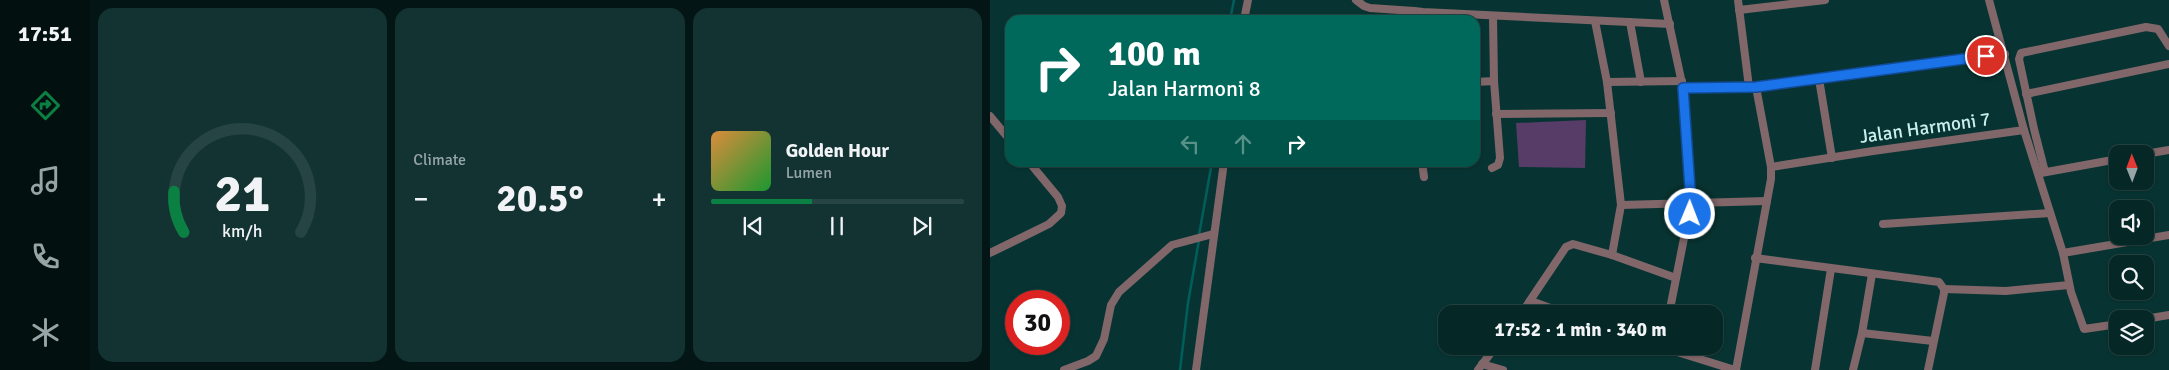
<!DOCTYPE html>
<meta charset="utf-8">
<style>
:root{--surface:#052726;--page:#133332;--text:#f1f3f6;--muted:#97a5a7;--line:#264443;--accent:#0b8043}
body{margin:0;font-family:Signika,sans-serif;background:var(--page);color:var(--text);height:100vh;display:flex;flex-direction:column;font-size:19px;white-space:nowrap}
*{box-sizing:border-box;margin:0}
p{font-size:16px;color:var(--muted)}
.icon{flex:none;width:28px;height:28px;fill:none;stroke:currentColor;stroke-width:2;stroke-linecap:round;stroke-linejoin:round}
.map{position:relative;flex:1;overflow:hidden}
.sheet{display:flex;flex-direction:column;gap:8px;padding:8px;background:#031515;width:900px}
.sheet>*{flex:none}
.top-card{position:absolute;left:15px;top:15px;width:475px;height:152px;border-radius:15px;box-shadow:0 1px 4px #0004,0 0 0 1px var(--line);background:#00695c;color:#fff;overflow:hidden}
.needle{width:32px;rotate:359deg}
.tools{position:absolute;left:1119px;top:145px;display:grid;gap:10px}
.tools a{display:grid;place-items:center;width:45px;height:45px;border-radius:10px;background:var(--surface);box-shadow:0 1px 4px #0004,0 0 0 1px var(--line);font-size:25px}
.speed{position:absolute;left:15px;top:290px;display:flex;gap:10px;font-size:25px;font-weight:700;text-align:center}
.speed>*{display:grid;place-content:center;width:65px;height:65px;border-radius:50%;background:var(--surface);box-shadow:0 1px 4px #0004,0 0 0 1px var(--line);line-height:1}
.speed .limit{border:8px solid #d22;background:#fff;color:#111}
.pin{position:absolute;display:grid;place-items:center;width:42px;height:42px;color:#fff;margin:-21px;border:2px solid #fff;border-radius:50%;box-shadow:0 1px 5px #0007}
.me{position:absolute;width:55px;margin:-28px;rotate:1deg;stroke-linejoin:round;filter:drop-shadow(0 0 4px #0008)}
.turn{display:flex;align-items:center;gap:18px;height:105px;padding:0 20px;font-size:22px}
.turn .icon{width:65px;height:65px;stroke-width:2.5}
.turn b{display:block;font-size:35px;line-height:42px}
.lanes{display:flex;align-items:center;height:48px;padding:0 20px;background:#0003;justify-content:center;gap:25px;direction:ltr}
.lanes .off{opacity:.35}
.big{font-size:38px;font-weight:700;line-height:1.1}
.sheet .tile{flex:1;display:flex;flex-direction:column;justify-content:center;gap:8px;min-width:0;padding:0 18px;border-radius:15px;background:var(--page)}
.sheet .dial{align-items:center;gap:0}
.dial svg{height:130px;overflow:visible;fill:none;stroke:var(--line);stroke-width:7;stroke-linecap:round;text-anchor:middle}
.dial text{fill:var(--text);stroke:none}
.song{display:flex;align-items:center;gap:15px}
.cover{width:60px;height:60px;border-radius:8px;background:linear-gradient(135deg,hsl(30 70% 55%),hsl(130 70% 35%))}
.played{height:5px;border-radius:2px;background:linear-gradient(90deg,var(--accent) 40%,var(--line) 40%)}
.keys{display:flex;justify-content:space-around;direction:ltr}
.heat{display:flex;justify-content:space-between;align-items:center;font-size:28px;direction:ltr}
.sheet .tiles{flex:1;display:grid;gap:8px;grid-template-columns:repeat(3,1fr)}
.trip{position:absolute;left:448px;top:305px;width:285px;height:50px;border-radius:15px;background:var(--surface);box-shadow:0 1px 4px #0004,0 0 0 1px var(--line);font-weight:700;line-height:50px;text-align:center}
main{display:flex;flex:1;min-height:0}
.dock{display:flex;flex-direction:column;width:90px;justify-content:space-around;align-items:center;background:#02100f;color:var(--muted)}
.dock .icon{width:35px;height:35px}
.dock .on{color:var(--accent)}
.dock b{font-size:22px;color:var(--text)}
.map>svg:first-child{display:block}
.green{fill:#563c67}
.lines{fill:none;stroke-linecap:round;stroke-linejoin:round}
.stream{stroke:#005e5b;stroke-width:2.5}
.minor{stroke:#82676a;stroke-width:8}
.route-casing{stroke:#114b97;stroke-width:12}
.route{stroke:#1a73e8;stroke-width:9}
.labels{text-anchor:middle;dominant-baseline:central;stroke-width:5;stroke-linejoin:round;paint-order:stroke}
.street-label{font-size:19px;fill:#caefec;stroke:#073432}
</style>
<main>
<nav class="dock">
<b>17:51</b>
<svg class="icon on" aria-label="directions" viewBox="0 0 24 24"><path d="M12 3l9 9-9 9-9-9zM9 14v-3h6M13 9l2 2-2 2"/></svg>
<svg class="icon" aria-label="music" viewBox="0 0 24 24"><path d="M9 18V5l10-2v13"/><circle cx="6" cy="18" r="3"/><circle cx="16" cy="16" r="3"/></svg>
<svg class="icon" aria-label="phone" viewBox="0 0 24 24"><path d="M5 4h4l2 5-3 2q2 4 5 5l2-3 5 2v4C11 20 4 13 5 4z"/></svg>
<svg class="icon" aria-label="climate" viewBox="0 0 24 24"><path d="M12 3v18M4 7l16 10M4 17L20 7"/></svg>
</nav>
<section class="sheet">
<div class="tiles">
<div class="tile dial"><svg viewBox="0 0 100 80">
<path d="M14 69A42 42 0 1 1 86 69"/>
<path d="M14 69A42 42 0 0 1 8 44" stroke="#0b8043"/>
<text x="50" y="56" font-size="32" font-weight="700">21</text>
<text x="50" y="72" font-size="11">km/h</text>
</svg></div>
<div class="tile"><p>Climate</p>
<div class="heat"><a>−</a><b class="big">20.5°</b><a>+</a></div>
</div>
<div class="tile">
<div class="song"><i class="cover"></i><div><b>Golden Hour</b><p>Lumen</p></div></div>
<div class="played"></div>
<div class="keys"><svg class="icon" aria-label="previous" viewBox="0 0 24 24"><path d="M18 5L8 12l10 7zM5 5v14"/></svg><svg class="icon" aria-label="pause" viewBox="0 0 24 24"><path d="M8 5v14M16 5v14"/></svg><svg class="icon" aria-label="next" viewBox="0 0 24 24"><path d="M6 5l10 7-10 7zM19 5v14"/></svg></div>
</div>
</div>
</section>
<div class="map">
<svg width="1179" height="370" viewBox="0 0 1179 370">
<rect width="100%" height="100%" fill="#073432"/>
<!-- green -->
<polygon class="green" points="596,120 595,168 529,167 526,123"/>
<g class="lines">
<!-- stream -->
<g class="stream">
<polyline points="240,20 244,0"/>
<polyline points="209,235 222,162"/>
<polyline points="190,370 198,303 209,240"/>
</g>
<!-- minor -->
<g class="minor">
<polyline points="366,0 374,6 380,8 424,11"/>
<polyline points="674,0 693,88 701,203 679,314"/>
<polyline points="748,0 759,87"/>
<polyline points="999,0 1034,130 1073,253 1081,292 1094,329 1128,324"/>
<polyline points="749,10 835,0"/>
<polyline points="254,20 258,0"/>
<polyline points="423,20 424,11 433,12 680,24"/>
<polyline points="605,21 617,82 631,205 622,255"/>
<polyline points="640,22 651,82"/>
<polyline points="829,79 842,158"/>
<polyline points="485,82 504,81"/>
<polyline points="617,82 692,81"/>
<polyline points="693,88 766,87 1015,54"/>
<polyline points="1036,94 1179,64"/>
<polyline points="506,114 621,113"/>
<polyline points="0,116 20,140"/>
<polyline points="1155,154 1179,150"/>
<polyline points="432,162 434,177"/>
<polyline points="781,167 883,151 1034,130"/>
<polyline points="502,168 508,165 510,158 504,81 503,17"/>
<polyline points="1055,172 1044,129 1029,59 1031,53 1156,27 1168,29 1179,46"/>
<polyline points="1051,173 1128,159"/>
<polyline points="631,205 777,201"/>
<polyline points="893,224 1060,213"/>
<polyline points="0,253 59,224 71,213 72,206 68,197 39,162"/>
<polyline points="1073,253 1179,235"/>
<polyline points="765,258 949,282 954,289 954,293 938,370"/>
<polyline points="882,274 872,333 943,341"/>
<polyline points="954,289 1016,291 1079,285"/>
<polyline points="541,301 577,314"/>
<polyline points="531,314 576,247 583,244 622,255 686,278"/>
<polyline points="1155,319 1179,315"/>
<polyline points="668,346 745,370"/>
<polyline points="492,364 513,370"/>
<polyline points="74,370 98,361 106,356 114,339 121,305 129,292 182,245 223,234"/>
<polyline points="206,370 234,162"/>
<polyline points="488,370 506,346"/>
<polyline points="746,370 781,179 781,167 766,87"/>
<polyline points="825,370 841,269"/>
<polyline points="863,370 872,333"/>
</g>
</g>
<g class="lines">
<defs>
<polyline id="route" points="700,214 701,203 693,88 766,87 996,56"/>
</defs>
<!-- route casing -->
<use href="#route" class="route-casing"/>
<!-- route -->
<use href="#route" class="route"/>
</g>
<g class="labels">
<!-- street labels -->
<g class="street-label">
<text transform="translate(935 128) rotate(-8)">Jalan Harmoni 7</text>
</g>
</g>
</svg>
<div class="tools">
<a><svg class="needle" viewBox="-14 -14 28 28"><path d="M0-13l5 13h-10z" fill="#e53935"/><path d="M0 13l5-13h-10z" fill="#97a5a7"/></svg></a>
<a><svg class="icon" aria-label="sound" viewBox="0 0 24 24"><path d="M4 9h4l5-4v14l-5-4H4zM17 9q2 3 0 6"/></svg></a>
<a><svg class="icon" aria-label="search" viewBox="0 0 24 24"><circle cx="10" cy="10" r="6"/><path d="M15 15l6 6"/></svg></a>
<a><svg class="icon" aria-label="layers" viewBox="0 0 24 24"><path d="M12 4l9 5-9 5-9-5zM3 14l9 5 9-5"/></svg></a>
</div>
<div class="speed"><div class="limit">30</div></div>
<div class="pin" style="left:996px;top:56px;background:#d93025"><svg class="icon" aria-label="arrive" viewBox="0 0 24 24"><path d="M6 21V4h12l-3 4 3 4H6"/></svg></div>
<svg class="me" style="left:700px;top:214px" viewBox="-20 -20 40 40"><circle r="17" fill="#1a73e8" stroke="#fff" stroke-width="3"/><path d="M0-11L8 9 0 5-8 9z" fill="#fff"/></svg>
<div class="trip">17:52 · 1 min · 340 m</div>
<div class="top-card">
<div class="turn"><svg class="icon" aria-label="right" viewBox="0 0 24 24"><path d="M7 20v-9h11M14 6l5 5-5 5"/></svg><div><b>100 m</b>Jalan Harmoni 8</div></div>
<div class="lanes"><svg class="icon off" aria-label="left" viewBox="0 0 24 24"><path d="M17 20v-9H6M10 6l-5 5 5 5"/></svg><svg class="icon off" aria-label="ahead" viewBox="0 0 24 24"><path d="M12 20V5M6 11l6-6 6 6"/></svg><svg class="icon" aria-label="right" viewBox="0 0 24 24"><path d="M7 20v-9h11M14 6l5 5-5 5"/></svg></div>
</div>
</div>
</main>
